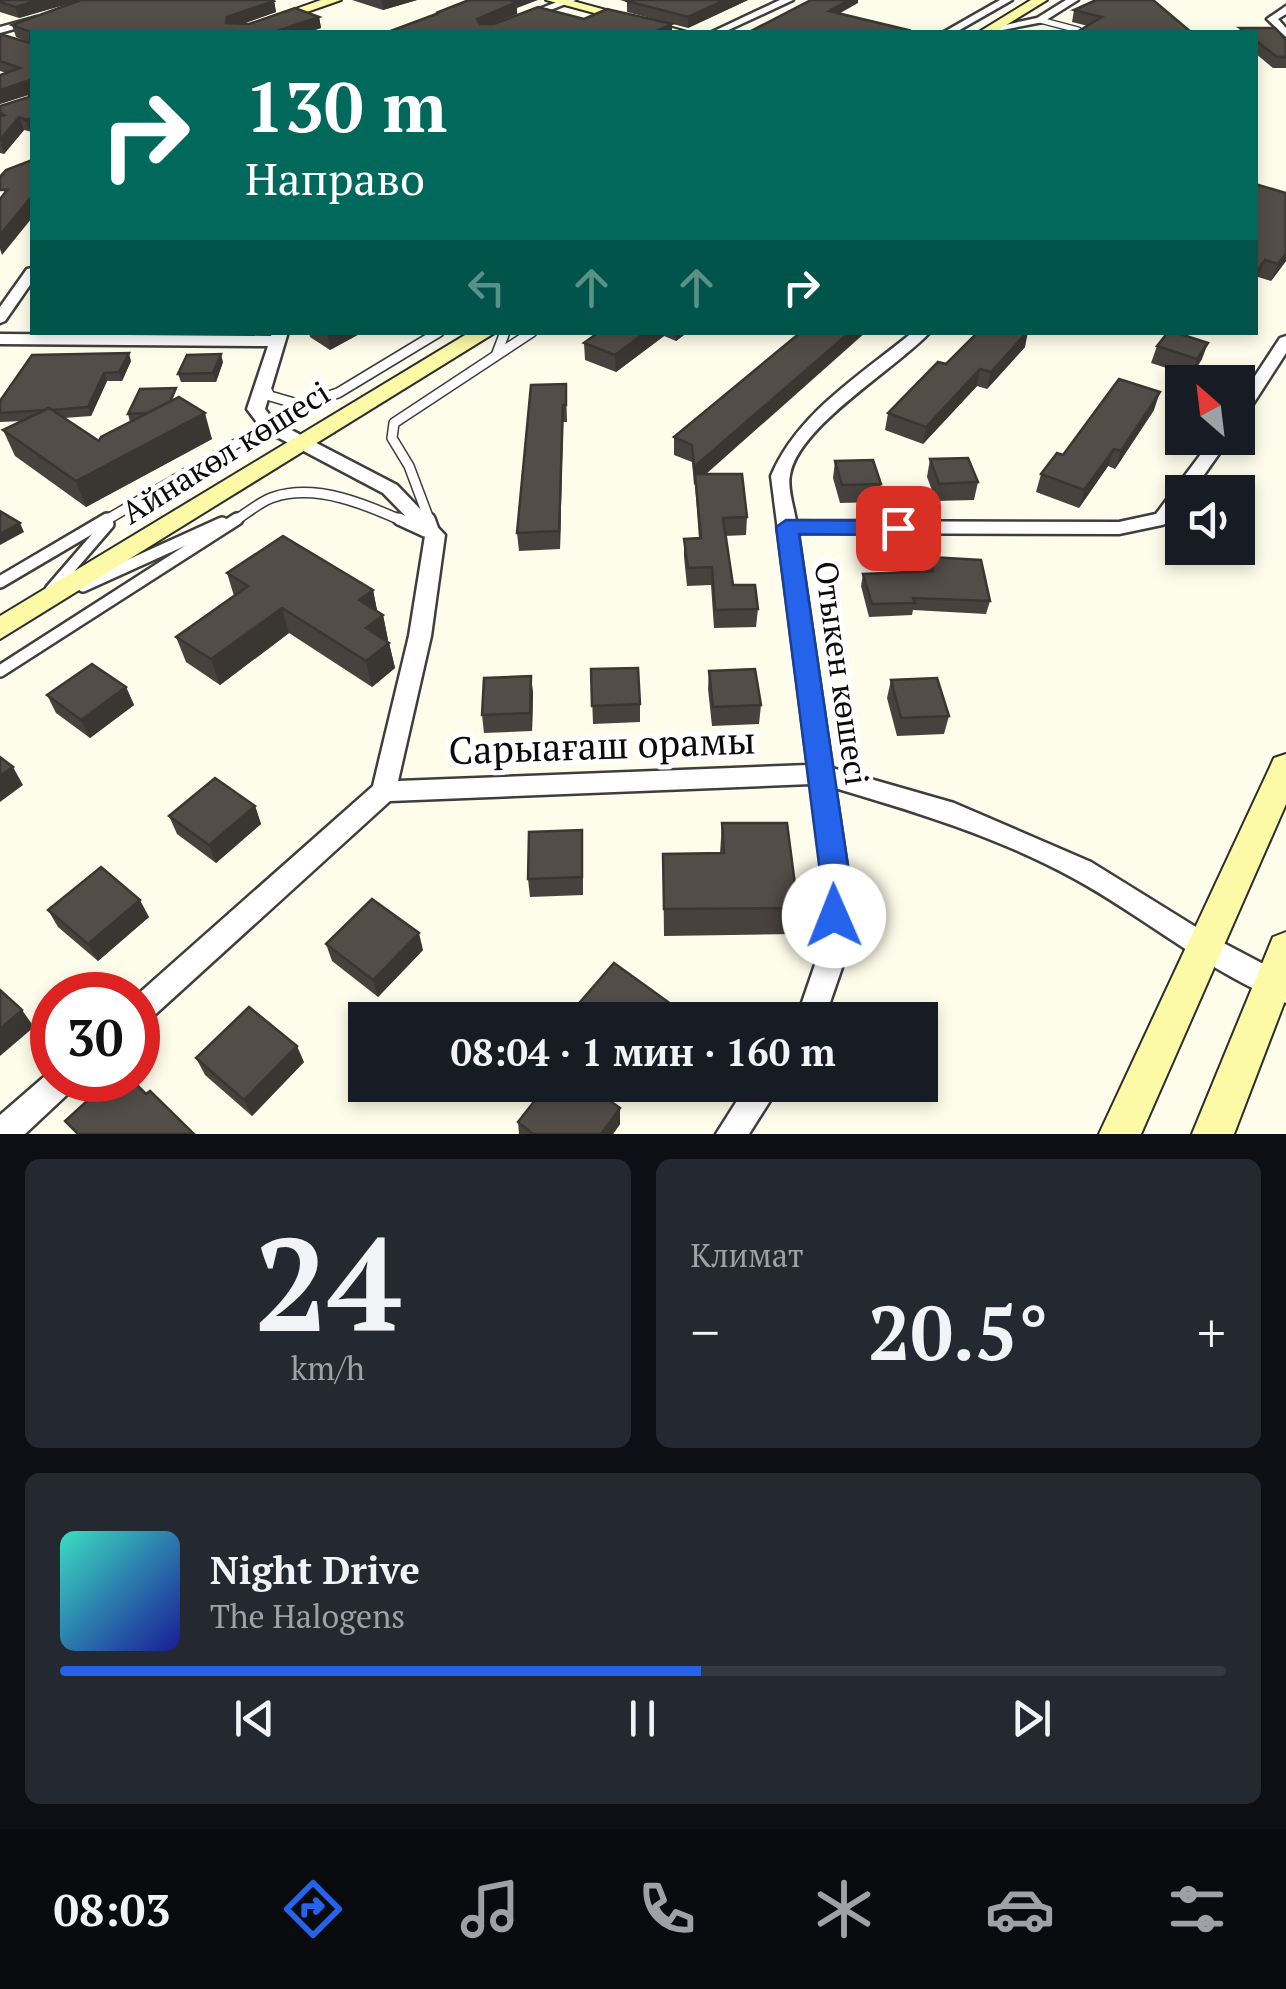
<!DOCTYPE html>
<html lang="ru">
<meta charset="utf-8">
<style>
:root{--surface:#171b24;--page:#242831;--text:#f1f3f6;--muted:#9ea1a6;--line:#363941;--accent:#2563eb}
body{margin:0;font-family:"PT Serif",serif;background:var(--page);color:var(--text);height:100vh;display:flex;flex-direction:column;font-size:38px;white-space:nowrap}
*{box-sizing:border-box;margin:0}
p{font-size:32px;color:var(--muted)}
.icon{flex:none;width:55px;height:55px;fill:none;stroke:currentColor;stroke-width:2;stroke-linecap:round;stroke-linejoin:round}
.map{position:relative;height:1134px;overflow:hidden}
.drawer{display:flex;flex-direction:column;gap:25px;padding:25px;background:#0d0f14;flex:1}
.drawer>*{flex:none}
.hud{position:absolute;left:30px;top:30px;width:1228px;height:305px;border-radius:0px;box-shadow:0 5px 15px #0003;background:#00695c;color:#fff;overflow:hidden}
.needle{width:65px;rotate:332deg}
.fabs{position:absolute;left:1165px;top:365px;display:grid;gap:20px}
.fabs a{display:grid;place-items:center;width:90px;height:90px;border-radius:0px;background:var(--surface);box-shadow:0 5px 15px #0003;font-size:50px}
.speed{position:absolute;left:30px;top:972px;display:flex;gap:20px;font-size:50px;font-weight:700;text-align:center}
.speed>*{display:grid;place-content:center;width:130px;height:130px;border-radius:50%;background:var(--surface);box-shadow:0 5px 15px #0003;line-height:1}
.speed .limit{border:15px solid #d22;background:#fff;color:#111}
.pin{position:absolute;display:grid;place-items:center;width:85px;height:85px;color:#fff;margin:-42px;border-radius:20px;box-shadow:0 5px 15px #0006}
.me{position:absolute;width:110px;margin:-55px;rotate:359deg;stroke-linejoin:round;filter:drop-shadow(0 0 8px #0008)}
.turn{display:flex;align-items:center;gap:35px;height:210px;padding:0 50px;font-size:45px}
.turn .icon{width:130px;height:130px;stroke-width:2.5}
.turn b{display:block;font-size:70px;line-height:85px}
.lanes{display:flex;align-items:center;height:95px;padding:0 50px;background:#0003;justify-content:center;gap:50px;direction:ltr}
.lanes .off{opacity:.35}
.big{font-size:75px;font-weight:800;line-height:1.1}
.drawer .tile{flex:1;display:flex;flex-direction:column;justify-content:center;gap:15px;min-width:0;padding:0 35px;border-radius:15px;background:var(--page)}
.drawer .dial{align-items:center;gap:0}
.dial b{font-size:130px;line-height:1}
.song{display:flex;align-items:center;gap:30px}
.cover{width:120px;height:120px;border-radius:15px;background:linear-gradient(135deg,hsl(170 70% 55%),hsl(240 70% 35%))}
.played{height:10px;border-radius:5px;background:linear-gradient(90deg,var(--accent) 55%,var(--line) 55%)}
.keys{display:flex;justify-content:space-around;direction:ltr}
.heat{display:flex;justify-content:space-between;align-items:center;font-size:55px;direction:ltr}
.drawer .tiles{flex:1;display:grid;gap:25px;grid-template-columns:1fr 1fr}
.tile:last-child{grid-column:span 2}
.trip{position:absolute;left:348px;top:1002px;width:590px;height:100px;border-radius:0px;background:var(--surface);box-shadow:0 5px 15px #0003;font-weight:800;line-height:100px;text-align:center}
.dock{display:flex;height:160px;justify-content:space-around;align-items:center;background:#090b0e;color:var(--muted)}
.dock .icon{width:70px;height:70px}
.dock .current{color:var(--accent)}
.dock b{font-size:45px;color:var(--text)}
.map>svg:first-child{display:block}
.lines{fill:none;stroke-linecap:round;stroke-linejoin:round}
.lane-far2-casing{stroke:#3e3e3e;stroke-width:8}
.lane-far1-casing{stroke:#3e3e3e;stroke-width:12}
.lane-casing{stroke:#3e3e3e;stroke-width:16}
.street-casing{stroke:#3e3e3e;stroke-width:5}
.secondary-casing{stroke:#2d2d2d;stroke-width:4}
.lane-far2{stroke:#fff;stroke-width:5}
.lane-far1{stroke:#fff;stroke-width:9}
.lane{stroke:#fff;stroke-width:11}
.street{fill:#fff;fill-rule:evenodd}
.secondary{fill:#fcfaa7;fill-rule:evenodd}
.wall{fill:#47423e}
.shaded-wall{fill:#3a3632}
.building{fill:#534d48;stroke:#3a3632;stroke-width:2.5}
.route{fill:#2563eb;stroke:#184099;stroke-width:2.5}
.labels{text-anchor:middle;dominant-baseline:central;stroke-width:10;stroke-linejoin:round;paint-order:stroke}
.street-label{font-size:32px;fill:#0b0b0b;stroke:#fff}
.near-street-label{font-size:38px;fill:#0b0b0b;stroke:#fff}
</style>
<div class="map">
<svg width="1286" height="1134" viewBox="0 0 1286 1134">
<rect width="100%" height="100%" fill="#fefcea"/>
<g class="lines">
<defs>
<polyline id="lane-far2" points="1040,20 1078,30 1073,32"/>
<g id="lane-far1">
<polyline points="497,353 505,332"/>
<polyline points="264,385 270,396 301,405 338,393 439,332"/>
<polyline points="103,522 268,425"/>
<path d="M233 522C246 514 260 501 274 497 317 483 367 505 405 522"/>
<polyline points="430,522 409,466 392,438 394,423 532,332"/>
</g>
<g id="lane">
<polyline points="399,519 425,531"/>
<polyline points="429,519 433,530"/>
<polyline points="0,582 107,519"/>
<polyline points="83,586 222,523"/>
<polyline points="51,590 108,524"/>
<polyline points="0,671 237,519"/>
</g>
<g id="street">
<polygon points="562,0 576,0 494,32 481,32"/>
<polygon points="780,0 793,0 724,32 712,32"/>
<polygon points="1000,0 1012,0 956,32 944,32"/>
<polygon points="1066,0 1078,0 1043,22 992,32 987,29 1037,18"/>
<polygon points="1286,6 1286,14 1278,19 1286,28 1286,37 1267,19"/>
<polygon points="37,17 40,22 0,33 0,27"/>
<polygon points="32,268 32,282 5,321 0,323 0,307 27,269"/>
<path d="M272 332H288L265 409 274 421 397 485 445 535 431 636 398 781 808 765 771 476C797 413 862 374 913 332H930C897 368 798 426 790 475 787 488 794 507 796 521L1119 522 1156 514 1213 438H1230L1192 492H1182C1182 506 1176 521 1162 525L1119 534 798 533 832 768 954 803 1091 862 1212 937 1286 976V1003C1209 973 1145 917 1073 878 998 837 916 812 835 788L849 880 847 953 824 1020H796L819 953 823 880 811 784 390 801 148 1021 138 1025 137 995 373 786 409 636 425 536 383 493 262 429 247 409 268 346 0 344V334L271 336Z"/>
<polygon points="1286,336 1286,353 1244,418 1238,419 1238,402 1280,338"/>
<polygon points="52,1070 52,1080 77,1080 72,1090 25,1134 0,1134 0,1115"/>
<polygon points="747,1085 780,1085 749,1134 716,1134"/>
</g>
<g id="secondary">
<polygon points="321,0 341,0 250,32 231,32"/>
<polygon points="546,0 569,0 687,32 665,32"/>
<polygon points="1031,0 1047,0 995,32 979,32"/>
<polygon points="470,332 496,332 0,639 0,616"/>
<polygon points="1286,754 1286,804 1141,1134 1099,1134 1270,767 1274,758"/>
<polygon points="1286,932 1286,998 1234,1134 1192,1134 1273,937"/>
</g>
</defs>
<!-- lane-far2 casing -->
<use href="#lane-far2" class="lane-far2-casing"/>
<!-- lane-far1 casing -->
<use href="#lane-far1" class="lane-far1-casing"/>
<!-- lane casing -->
<use href="#lane" class="lane-casing"/>
<!-- street casing -->
<use href="#street" class="street-casing"/>
<!-- secondary casing -->
<use href="#secondary" class="secondary-casing"/>
<!-- lane-far2 -->
<use href="#lane-far2" class="lane-far2"/>
<!-- lane-far1 -->
<use href="#lane-far1" class="lane-far1"/>
<!-- lane -->
<use href="#lane" class="lane"/>
<!-- street -->
<use href="#street" class="street"/>
<!-- secondary -->
<use href="#secondary" class="secondary"/>
</g>
<!-- wall -->
<g class="wall">
<polygon points="0,0 273,0 274,1 276,12 243,24 249,24 295,8 319,17 321,28 309,32 32,32 32,132 24,130 4,154 0,153 0,113 4,115 0,113 0,106 29,97 29,95 0,104 0,75 6,73 0,71 0,34 30,43 16,37 12,25 77,1 19,18 0,12"/>
<polygon points="352,0 417,0 383,10"/>
<polygon points="620,0 748,0 688,28 627,12 627,2"/>
<polygon points="1153,0 1088,26 1072,22 1074,10"/>
<polygon points="1240,28 1286,40 1286,68 1273,68 1255,53 1255,32 1239,32"/>
<polygon points="1255,184 1286,261 1271,281 1258,277 1255,282"/>
<polygon points="309,332 363,332 330,350 310,337"/>
<polygon points="599,332 688,332 676,341 664,336 616,372 585,360 584,343"/>
<polygon points="1157,346 1202,359 1191,376 1151,363"/>
<polygon points="1025,347 987,389 977,386 923,444 885,430 888,413 946,364"/>
<polygon points="131,361 122,381 107,381 91,416 64,418 99,441 130,422 128,414 179,397 212,439 86,507 15,456 3,430 23,421 0,422 0,401"/>
<polygon points="223,362 216,382 181,382 178,374"/>
<polygon points="566,384 567,422 563,422 560,549 519,551 517,533"/>
<polygon points="718,400 706,474 747,517 746,535 725,536 733,585 758,609 756,627 714,628 711,585 687,586 684,557 684,539 699,539 695,484 694,485 692,462 674,455 674,437"/>
<polygon points="1154,410 1115,469 1108,466 1079,508 1036,492 1041,474 1063,455"/>
<polygon points="930,459 978,482 974,500 936,501 927,477"/>
<polygon points="835,461 881,484 878,502 840,503 833,478"/>
<polygon points="930,557 990,601 986,614 913,610 912,615 869,617 861,586 863,574 928,572"/>
<polygon points="227,573 373,590 377,611 383,615 388,640 387,641 389,643 395,668 372,687 289,633 220,685 186,662 176,637 234,596"/>
<polygon points="591,669 640,704 640,722 593,724"/>
<polygon points="709,671 761,705 759,724 712,726 708,689"/>
<polygon points="531,676 533,694 532,731 484,733 482,715"/>
<polygon points="891,680 949,716 944,734 897,736 887,698"/>
<polygon points="126,687 134,705 90,738 56,713 47,695"/>
<polygon points="255,806 261,824 216,863 177,834 169,816"/>
<polygon points="722,823 798,908 794,934 664,936 663,854 720,853"/>
<polygon points="583,848 583,895 530,897 528,879"/>
<polygon points="48,910 149,917 98,961 58,927"/>
<polygon points="326,944 423,950 378,997 332,961"/>
<polygon points="574,1009 693,1020 574,1020"/>
<polygon points="196,1058 304,1062 252,1116 205,1075"/>
<polygon points="641,1085 674,1085 662,1101"/>
<polygon points="620,1108 620,1124 613,1134 519,1134 518,1122"/>
</g>
<!-- shaded-wall -->
<g class="shaded-wall">
<polygon points="39,0 82,0 19,18 15,7"/>
<polygon points="382,0 417,0 383,10"/>
<polygon points="508,0 538,0 517,8 517,14 478,30 477,19"/>
<polygon points="725,0 748,0 688,28 688,17"/>
<polygon points="849,0 858,0 858,3 828,20 829,11"/>
<polygon points="274,1 276,12 230,28 226,23 227,17"/>
<polygon points="319,17 321,28 309,32 274,32"/>
<polygon points="672,24 672,32 654,32"/>
<polygon points="30,80 32,93 0,104 0,90"/>
<polygon points="19,117 24,130 4,154 0,140"/>
<polygon points="32,118 32,132 31,133 26,120"/>
<polygon points="32,196 32,218 2,255 0,249 0,235"/>
<polygon points="1286,253 1286,261 1271,281 1278,264"/>
<polygon points="1265,260 1258,277 1255,282 1255,274"/>
<polygon points="329,332 363,332 330,350 327,333"/>
<polygon points="646,332 664,332 664,336 616,372 615,355"/>
<polygon points="676,332 688,332 676,341"/>
<polygon points="850,332 866,332 696,483 695,474 694,485 694,467"/>
<polygon points="1027,332 1028,332 1025,347 987,389 991,372"/>
<polygon points="1208,343 1202,359 1191,376 1197,359"/>
<polygon points="129,353 131,361 122,381 119,372"/>
<polygon points="221,354 223,362 216,382 213,373"/>
<polygon points="980,369 977,386 923,444 926,427"/>
<polygon points="104,373 107,381 91,416 88,407"/>
<polygon points="1160,392 1154,410 1115,469 1121,451"/>
<polygon points="563,405 563,422 560,549 559,531"/>
<polygon points="205,413 212,439 86,507 76,481"/>
<polygon points="1114,449 1108,466 1079,508 1084,490"/>
<polygon points="20,523 24,532 0,545 0,534"/>
<polygon points="373,590 378,615 359,600"/>
<polygon points="282,608 289,633 220,685 211,659"/>
<polygon points="383,615 388,640 371,654 366,628"/>
<polygon points="389,643 395,668 372,687 366,661"/>
<polygon points="531,676 533,694 532,731 530,713"/>
<polygon points="126,687 134,705 90,738 81,720"/>
<polygon points="13,767 23,785 0,802 0,776"/>
<polygon points="255,806 261,824 216,863 209,845"/>
<polygon points="140,900 149,917 98,961 88,944"/>
<polygon points="419,933 423,950 378,997 373,980"/>
<polygon points="22,1010 34,1027 0,1056 0,1029"/>
<polygon points="297,1046 304,1062 252,1116 244,1100"/>
<polygon points="662,1085 674,1085 662,1101"/>
<polygon points="620,1108 620,1124 613,1134 601,1134"/>
</g>
<!-- building -->
<g class="building">
<polygon points="0,0 39,0 15,7 0,2"/>
<polygon points="81,0 273,0 274,1 227,17 226,23 249,24 295,8 319,17 274,32 32,32 32,118 26,120 19,117 0,140 0,116 4,115 0,113 0,106 29,97 30,80 0,90 0,75 20,68 0,61 0,34 30,43 31,32 12,25"/>
<polygon points="469,0 509,0 517,2 477,19 480,24 494,24 538,7 584,19 607,9 672,24 654,32 388,32 439,13 436,13"/>
<polygon points="628,0 725,0 688,17 627,1"/>
<polygon points="811,0 849,0 829,11 908,30 904,32 749,32"/>
<polygon points="1096,0 1153,0 1191,32 1077,32 1102,17 1074,10"/>
<polygon points="1240,28 1275,28 1286,40 1286,57 1277,57 1255,40 1255,32 1246,32"/>
<polygon points="32,160 32,196 0,235 0,199 7,190 0,190 0,177 6,170"/>
<polygon points="1255,184 1286,193 1286,253 1278,264 1265,260 1255,274"/>
<polygon points="599,332 646,332 615,355 584,343"/>
<polygon points="801,332 850,332 694,467 692,445 674,437"/>
<polygon points="978,332 1027,332 991,372 980,369 926,427 888,413 938,362 946,364"/>
<polygon points="1168,332 1174,332 1208,343 1197,359 1157,346"/>
<polygon points="129,353 119,372 104,373 88,407 52,410 49,408 45,410 0,413 0,401 32,355"/>
<polygon points="221,354 213,373 178,374 187,355"/>
<polygon points="1119,379 1160,392 1121,451 1114,449 1084,490 1041,474 1057,453 1063,455"/>
<polygon points="566,384 566,405 563,405 559,531 517,533 531,385"/>
<polygon points="176,388 170,402 147,413 128,414 140,389"/>
<polygon points="179,397 205,413 76,481 3,430 49,408 99,441 101,437"/>
<polygon points="968,458 978,482 939,484 930,459"/>
<polygon points="873,460 881,484 842,485 835,461"/>
<polygon points="695,474 742,474 747,517 723,518 733,585 755,585 758,609 715,610 712,567 688,568 684,539 701,538"/>
<polygon points="0,511 20,523 0,534"/>
<polygon points="283,536 373,590 359,600 383,615 366,628 389,643 366,661 282,608 211,659 176,637 248,586 227,573"/>
<polygon points="930,557 981,560 990,601 913,598 915,603 872,604 863,574 933,571"/>
<polygon points="92,664 126,687 81,720 47,695"/>
<polygon points="638,668 640,704 592,706 591,669"/>
<polygon points="755,669 761,705 713,707 709,671"/>
<polygon points="531,676 530,713 482,715 484,678"/>
<polygon points="937,678 949,716 901,718 891,680"/>
<polygon points="0,757 13,767 0,776"/>
<polygon points="215,778 255,806 209,845 169,816"/>
<polygon points="722,823 787,823 798,908 664,909 663,854 724,853"/>
<polygon points="582,830 582,877 528,879 529,832"/>
<polygon points="101,867 140,900 88,944 48,910"/>
<polygon points="372,899 419,933 373,980 326,944"/>
<polygon points="614,963 693,1020 588,1020 574,1009"/>
<polygon points="0,990 22,1010 0,1029"/>
<polygon points="249,1007 297,1046 244,1100 196,1058"/>
<polygon points="110,1080 132,1080 146,1094 150,1091 194,1134 78,1134 65,1121"/>
<polygon points="547,1085 588,1085 620,1108 601,1134 533,1134 518,1122"/>
</g>
<!-- route -->
<polygon class="route" points="786,520 898,521 909,528 898,535 799,534 850,880 850,916 845,925 834,929 824,925 819,916 821,880 776,527"/>
<g class="labels">
<!-- street labels -->
<g class="street-label">
<text transform="translate(225 452) rotate(-32)">Айнакөл көшесі</text>
<text transform="translate(842 673) rotate(82)">Отыкен көшесі</text>
</g>
<!-- near-street labels -->
<g class="near-street-label">
<text transform="translate(602 745) rotate(-2)">Сарыағаш орамы</text>
</g>
</g>
</svg>
<div class="fabs">
<a><svg class="needle" viewBox="-14 -14 28 28"><path d="M0-13l5 13h-10z" fill="#e53935"/><path d="M0 13l5-13h-10z" fill="#9ea1a6"/></svg></a>
<a><svg class="icon" aria-label="sound" viewBox="0 0 24 24"><path d="M4 9h4l5-4v14l-5-4H4zM17 9q2 3 0 6"/></svg></a>
</div>
<div class="speed"><div class="limit">30</div></div>
<div class="pin" style="left:898px;top:528px;background:#d93025"><svg class="icon" aria-label="arrive" viewBox="0 0 24 24"><path d="M6 21V4h12l-3 4 3 4H6"/></svg></div>
<svg class="me" style="left:834px;top:916px" viewBox="-20 -20 40 40"><circle r="19" fill="#fff"/><path d="M0-13L10 11 0 6-10 11z" fill="#2563eb"/></svg>
<div class="trip">08:04 · 1 мин · 160 m</div>
<div class="hud">
<div class="turn"><svg class="icon" aria-label="right" viewBox="0 0 24 24"><path d="M7 20v-9h11M14 6l5 5-5 5"/></svg><div><b>130 m</b>Направо</div></div>
<div class="lanes"><svg class="icon off" aria-label="left" viewBox="0 0 24 24"><path d="M17 20v-9H6M10 6l-5 5 5 5"/></svg><svg class="icon off" aria-label="ahead" viewBox="0 0 24 24"><path d="M12 20V5M6 11l6-6 6 6"/></svg><svg class="icon off" aria-label="ahead" viewBox="0 0 24 24"><path d="M12 20V5M6 11l6-6 6 6"/></svg><svg class="icon" aria-label="right" viewBox="0 0 24 24"><path d="M7 20v-9h11M14 6l5 5-5 5"/></svg></div>
</div>
</div>
<section class="drawer">
<div class="tiles">
<div class="tile dial"><b>24</b><p>km/h</p></div>
<div class="tile"><p>Климат</p>
<div class="heat"><a>−</a><b class="big">20.5°</b><a>+</a></div>
</div>
<div class="tile">
<div class="song"><i class="cover"></i><div><b>Night Drive</b><p>The Halogens</p></div></div>
<div class="played"></div>
<div class="keys"><svg class="icon" aria-label="previous" viewBox="0 0 24 24"><path d="M18 5L8 12l10 7zM5 5v14"/></svg><svg class="icon" aria-label="pause" viewBox="0 0 24 24"><path d="M8 5v14M16 5v14"/></svg><svg class="icon" aria-label="next" viewBox="0 0 24 24"><path d="M6 5l10 7-10 7zM19 5v14"/></svg></div>
</div>
</div>
</section>
<nav class="dock">
<b>08:03</b>
<svg class="icon current" aria-label="directions" viewBox="0 0 24 24"><path d="M12 3l9 9-9 9-9-9zM9 14v-3h6M13 9l2 2-2 2"/></svg>
<svg class="icon" aria-label="music" viewBox="0 0 24 24"><path d="M9 18V5l10-2v13"/><circle cx="6" cy="18" r="3"/><circle cx="16" cy="16" r="3"/></svg>
<svg class="icon" aria-label="phone" viewBox="0 0 24 24"><path d="M5 4h4l2 5-3 2q2 4 5 5l2-3 5 2v4C11 20 4 13 5 4z"/></svg>
<svg class="icon" aria-label="climate" viewBox="0 0 24 24"><path d="M12 3v18M4 7l16 10M4 17L20 7"/></svg>
<svg class="icon" aria-label="car" viewBox="0 0 24 24"><path d="M5 17H2v-5l4-1 3-4h7l3 4 3 1v5h-3M9 17h6M6 11h13"/><circle cx="7" cy="17" r="2"/><circle cx="17" cy="17" r="2"/></svg>
<svg class="icon" aria-label="filters" viewBox="0 0 24 24"><path d="M4 7h16M4 17h16"/><circle cx="9" cy="7" r="2"/><circle cx="15" cy="17" r="2"/></svg>
</nav>
